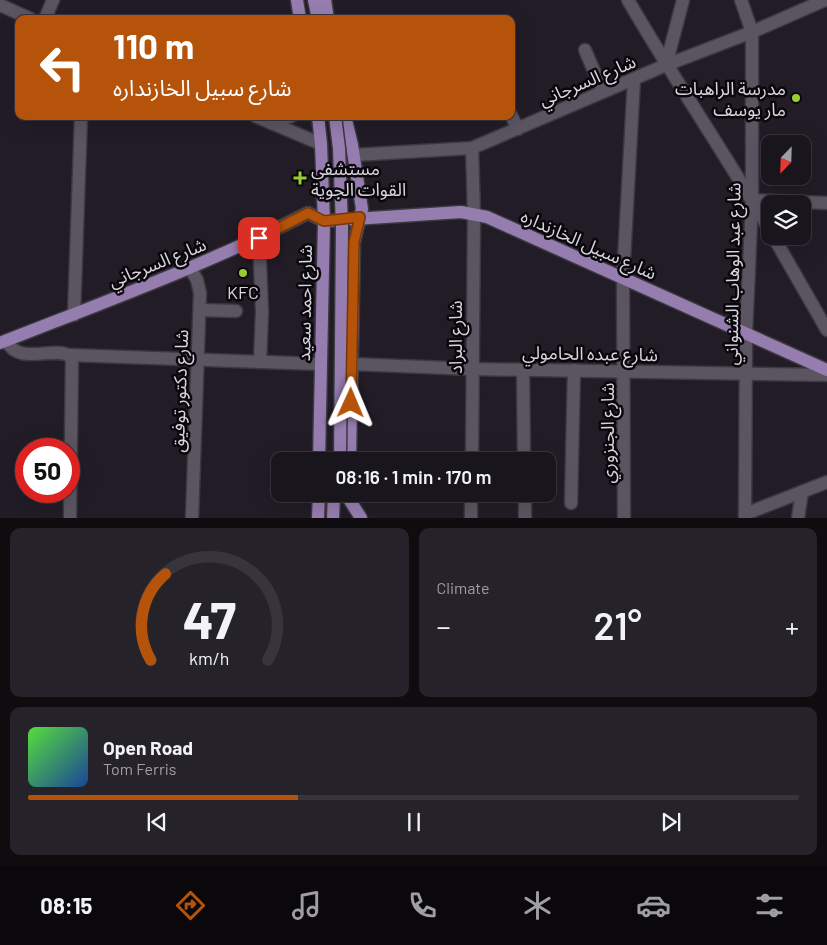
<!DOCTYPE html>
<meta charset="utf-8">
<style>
:root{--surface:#19151c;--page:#262229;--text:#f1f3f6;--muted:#9f9fa3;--line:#37343b;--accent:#b45309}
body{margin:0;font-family:Barlow,"Noto Sans Arabic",sans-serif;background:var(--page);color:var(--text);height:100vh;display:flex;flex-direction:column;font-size:19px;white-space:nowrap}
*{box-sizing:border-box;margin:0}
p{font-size:16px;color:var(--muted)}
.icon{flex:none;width:28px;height:28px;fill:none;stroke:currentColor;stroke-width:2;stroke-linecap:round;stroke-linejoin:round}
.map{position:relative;height:518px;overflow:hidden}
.drawer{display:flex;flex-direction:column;gap:10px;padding:10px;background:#0e0c0f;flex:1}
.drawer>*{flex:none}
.banner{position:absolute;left:15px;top:15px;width:500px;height:105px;border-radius:10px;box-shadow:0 5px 20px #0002,0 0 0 1px var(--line);background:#b45309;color:#fff;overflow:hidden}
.needle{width:32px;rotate:203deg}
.fabs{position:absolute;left:761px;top:135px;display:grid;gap:10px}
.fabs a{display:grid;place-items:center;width:50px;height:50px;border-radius:10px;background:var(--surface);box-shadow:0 5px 20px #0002,0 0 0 1px var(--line);font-size:25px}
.speed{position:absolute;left:15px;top:438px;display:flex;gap:10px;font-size:25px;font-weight:700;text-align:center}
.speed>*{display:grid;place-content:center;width:65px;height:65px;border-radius:50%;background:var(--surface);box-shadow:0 5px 20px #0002,0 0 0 1px var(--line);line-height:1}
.speed .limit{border:8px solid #d22;background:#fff;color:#111}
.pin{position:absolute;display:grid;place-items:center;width:42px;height:42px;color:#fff;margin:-21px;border-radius:10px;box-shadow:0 2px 8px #0006}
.me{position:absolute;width:55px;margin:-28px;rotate:1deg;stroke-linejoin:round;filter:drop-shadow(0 0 4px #0008)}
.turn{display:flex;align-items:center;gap:18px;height:105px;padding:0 15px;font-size:22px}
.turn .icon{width:65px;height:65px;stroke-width:2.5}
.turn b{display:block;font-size:35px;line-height:42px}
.big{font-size:38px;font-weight:600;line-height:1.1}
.drawer .card{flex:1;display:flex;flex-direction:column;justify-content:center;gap:8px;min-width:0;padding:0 18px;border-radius:10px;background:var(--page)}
.drawer .dial{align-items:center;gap:0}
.dial svg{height:130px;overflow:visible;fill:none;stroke:var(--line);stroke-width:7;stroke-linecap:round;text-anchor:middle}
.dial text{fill:var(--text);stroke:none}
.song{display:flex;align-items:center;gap:15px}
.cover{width:60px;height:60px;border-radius:8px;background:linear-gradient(135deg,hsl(110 70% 55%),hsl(220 70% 35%))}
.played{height:5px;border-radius:2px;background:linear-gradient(90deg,var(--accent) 35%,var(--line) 35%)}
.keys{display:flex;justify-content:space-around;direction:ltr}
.heat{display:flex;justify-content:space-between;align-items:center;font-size:28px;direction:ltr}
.drawer .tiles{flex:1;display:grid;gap:10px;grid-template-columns:1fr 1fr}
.card:last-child{grid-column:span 2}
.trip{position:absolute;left:271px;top:452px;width:285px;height:50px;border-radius:10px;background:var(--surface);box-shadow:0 5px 20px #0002,0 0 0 1px var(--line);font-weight:600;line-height:50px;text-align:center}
.tabs{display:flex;height:80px;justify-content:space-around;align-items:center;background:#0a080b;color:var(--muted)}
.tabs .icon{width:35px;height:35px}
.tabs .current{color:var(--accent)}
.tabs b{font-size:22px;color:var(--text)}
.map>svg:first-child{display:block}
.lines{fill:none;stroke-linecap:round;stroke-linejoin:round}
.minor-casing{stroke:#3c3840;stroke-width:15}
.major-casing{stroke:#3c3840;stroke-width:15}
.minor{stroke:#5b5562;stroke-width:12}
.major{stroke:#967db0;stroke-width:12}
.major-bridge-casing{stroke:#3c3840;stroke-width:15;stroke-linecap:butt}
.major-bridge{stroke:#967db0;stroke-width:12}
.route-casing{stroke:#753606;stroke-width:12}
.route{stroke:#b45309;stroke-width:9}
.poi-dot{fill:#9bcb33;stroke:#09070c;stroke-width:2}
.labels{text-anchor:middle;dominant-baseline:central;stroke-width:5;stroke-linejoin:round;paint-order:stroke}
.street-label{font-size:18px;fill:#d9d5dd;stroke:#09070c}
.poi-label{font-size:18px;fill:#d9d5dd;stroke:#09070c;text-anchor:end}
</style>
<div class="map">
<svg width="827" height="518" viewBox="0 0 827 518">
<rect width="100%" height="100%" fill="#211c26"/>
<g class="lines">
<defs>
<g id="minor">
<path d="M628 0C673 78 725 153 770 231"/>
<polyline points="741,0 752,32 752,200 746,334 745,518"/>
<polyline points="0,5 31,19"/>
<polyline points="45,19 53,0"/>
<polyline points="585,50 603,92"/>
<polyline points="666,65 683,0"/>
<polyline points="511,115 518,129"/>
<polyline points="255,116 321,144"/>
<polyline points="271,123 292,116"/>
<polyline points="354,155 472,148 666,65 752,32 825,0"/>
<polyline points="752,200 827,203"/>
<polyline points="773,236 827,330"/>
<polyline points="259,238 262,312 260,362"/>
<polyline points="190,268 197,280 200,293 192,518"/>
<polyline points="200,310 236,311"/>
<polyline points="74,315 81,116"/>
<path d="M7 341C18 368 62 342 72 359L70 518"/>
<polyline points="70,355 320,364"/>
<polyline points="352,364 472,369 827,375"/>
<polyline points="523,370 524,461"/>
<polyline points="472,461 474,214 472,148"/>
<polyline points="525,494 525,518"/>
<polyline points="571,503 574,370"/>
<polyline points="745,514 827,482"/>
<polyline points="471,518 471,494"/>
<polyline points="624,518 623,278 634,79"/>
<polyline points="798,518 802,492"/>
</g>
<g id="major">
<polyline points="297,0 300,19"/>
<polyline points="314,0 318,19"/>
<polyline points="325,0 328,19"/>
<polyline points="318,116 321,144 324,221 319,461"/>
<polyline points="345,116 352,145 362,209 354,242 350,461"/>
<path d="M0 343C104 302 209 264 308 213L324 221 461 212 487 217 827 370"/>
<polyline points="349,494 349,499 361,518"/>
<polyline points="318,518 319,494"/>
<polyline points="333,518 334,494"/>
</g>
</defs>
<!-- minor casing -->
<use href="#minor" class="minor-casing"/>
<!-- major casing -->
<use href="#major" class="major-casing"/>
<!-- minor -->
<use href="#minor" class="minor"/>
<!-- major -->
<use href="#major" class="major"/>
<defs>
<polyline id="major-bridge" points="335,116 339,148 342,226 340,461"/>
</defs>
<!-- major-bridge casing -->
<use href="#major-bridge" class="major-bridge-casing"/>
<!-- major-bridge -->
<use href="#major-bridge" class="major-bridge"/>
</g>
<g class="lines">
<defs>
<polyline id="route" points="259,238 308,213 324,221 360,217 354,242 351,403"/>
</defs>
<!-- route casing -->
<use href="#route" class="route-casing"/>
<!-- route -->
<use href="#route" class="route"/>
</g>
<!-- markers -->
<g class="poi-dot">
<circle cx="796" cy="98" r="5"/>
<path d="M297.5 170.5h5v5h5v5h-5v5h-5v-5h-5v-5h5z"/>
<circle cx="243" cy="273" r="5"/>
</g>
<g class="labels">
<!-- street labels -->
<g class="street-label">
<text transform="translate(587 80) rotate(-23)">شارع السرجاني</text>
<text transform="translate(589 244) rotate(24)">شارع سبيل الخازنداره</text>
<text transform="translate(157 262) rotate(-22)">شارع السرجاني</text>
<text transform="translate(732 274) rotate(-89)">شارع عبد الوهاب الشنواني</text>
<text transform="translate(304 303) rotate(-89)">شارع احمد سعيد</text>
<text transform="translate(455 337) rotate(-90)">شارع البراد</text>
<text transform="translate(590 353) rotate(1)">شارع عبده الحامولي</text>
<text transform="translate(179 391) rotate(-88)">شارع دكتور توفيق</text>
<text transform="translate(607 433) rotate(-90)">شارع الجنزوري</text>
</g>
<!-- poi labels -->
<g class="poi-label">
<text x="786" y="88">مدرسة الراهبات<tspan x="786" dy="21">مار يوسف</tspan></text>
<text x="311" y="168" text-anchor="start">مستشفى<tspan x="311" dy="21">القوات الجوية</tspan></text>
<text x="243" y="292" text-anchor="middle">KFC</text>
</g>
</g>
</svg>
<div class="fabs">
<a><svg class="needle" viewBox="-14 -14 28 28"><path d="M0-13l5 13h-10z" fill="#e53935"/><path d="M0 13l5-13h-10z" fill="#9f9fa3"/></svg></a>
<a><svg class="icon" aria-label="layers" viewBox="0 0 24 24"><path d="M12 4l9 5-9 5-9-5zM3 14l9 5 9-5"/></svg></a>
</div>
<div class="speed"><div class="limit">50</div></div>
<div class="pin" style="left:259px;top:238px;background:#d93025"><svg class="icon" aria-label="arrive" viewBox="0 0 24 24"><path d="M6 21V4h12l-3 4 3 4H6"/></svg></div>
<svg class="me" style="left:351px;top:403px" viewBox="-20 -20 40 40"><path d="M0-17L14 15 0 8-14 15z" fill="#b45309" stroke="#fff" stroke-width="4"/></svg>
<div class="trip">08:16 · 1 min · 170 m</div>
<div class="banner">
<div class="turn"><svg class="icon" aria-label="left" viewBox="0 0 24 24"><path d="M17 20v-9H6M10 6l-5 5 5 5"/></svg><div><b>110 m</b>شارع سبيل الخازنداره</div></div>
</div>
</div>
<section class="drawer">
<div class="tiles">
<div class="card dial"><svg viewBox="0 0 100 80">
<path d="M14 69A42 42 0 1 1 86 69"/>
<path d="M14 69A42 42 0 0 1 23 16" stroke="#b45309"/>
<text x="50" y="56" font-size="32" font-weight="700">47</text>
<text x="50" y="72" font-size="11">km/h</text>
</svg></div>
<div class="card"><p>Climate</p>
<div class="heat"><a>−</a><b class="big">21°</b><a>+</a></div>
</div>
<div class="card">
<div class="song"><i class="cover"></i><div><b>Open Road</b><p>Tom Ferris</p></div></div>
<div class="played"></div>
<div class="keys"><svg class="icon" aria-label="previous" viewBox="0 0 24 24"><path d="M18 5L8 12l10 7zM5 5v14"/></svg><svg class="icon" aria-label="pause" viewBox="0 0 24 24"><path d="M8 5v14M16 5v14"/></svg><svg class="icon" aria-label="next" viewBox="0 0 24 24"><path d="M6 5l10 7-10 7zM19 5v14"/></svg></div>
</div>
</div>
</section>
<nav class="tabs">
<b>08:15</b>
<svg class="icon current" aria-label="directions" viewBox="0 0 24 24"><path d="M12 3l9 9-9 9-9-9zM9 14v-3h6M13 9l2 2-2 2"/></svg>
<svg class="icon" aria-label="music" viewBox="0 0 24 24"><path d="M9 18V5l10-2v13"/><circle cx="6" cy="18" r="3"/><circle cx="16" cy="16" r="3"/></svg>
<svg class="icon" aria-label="phone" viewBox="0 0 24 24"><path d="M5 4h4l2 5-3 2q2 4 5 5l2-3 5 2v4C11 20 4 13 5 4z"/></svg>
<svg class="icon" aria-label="climate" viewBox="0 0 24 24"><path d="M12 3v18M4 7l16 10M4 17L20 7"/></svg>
<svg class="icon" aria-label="car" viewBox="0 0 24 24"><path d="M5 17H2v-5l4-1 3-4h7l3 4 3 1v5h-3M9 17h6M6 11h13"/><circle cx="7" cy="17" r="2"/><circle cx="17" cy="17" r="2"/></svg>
<svg class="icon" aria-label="filters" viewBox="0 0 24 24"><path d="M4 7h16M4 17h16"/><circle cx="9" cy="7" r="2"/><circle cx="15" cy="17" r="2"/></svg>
</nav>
